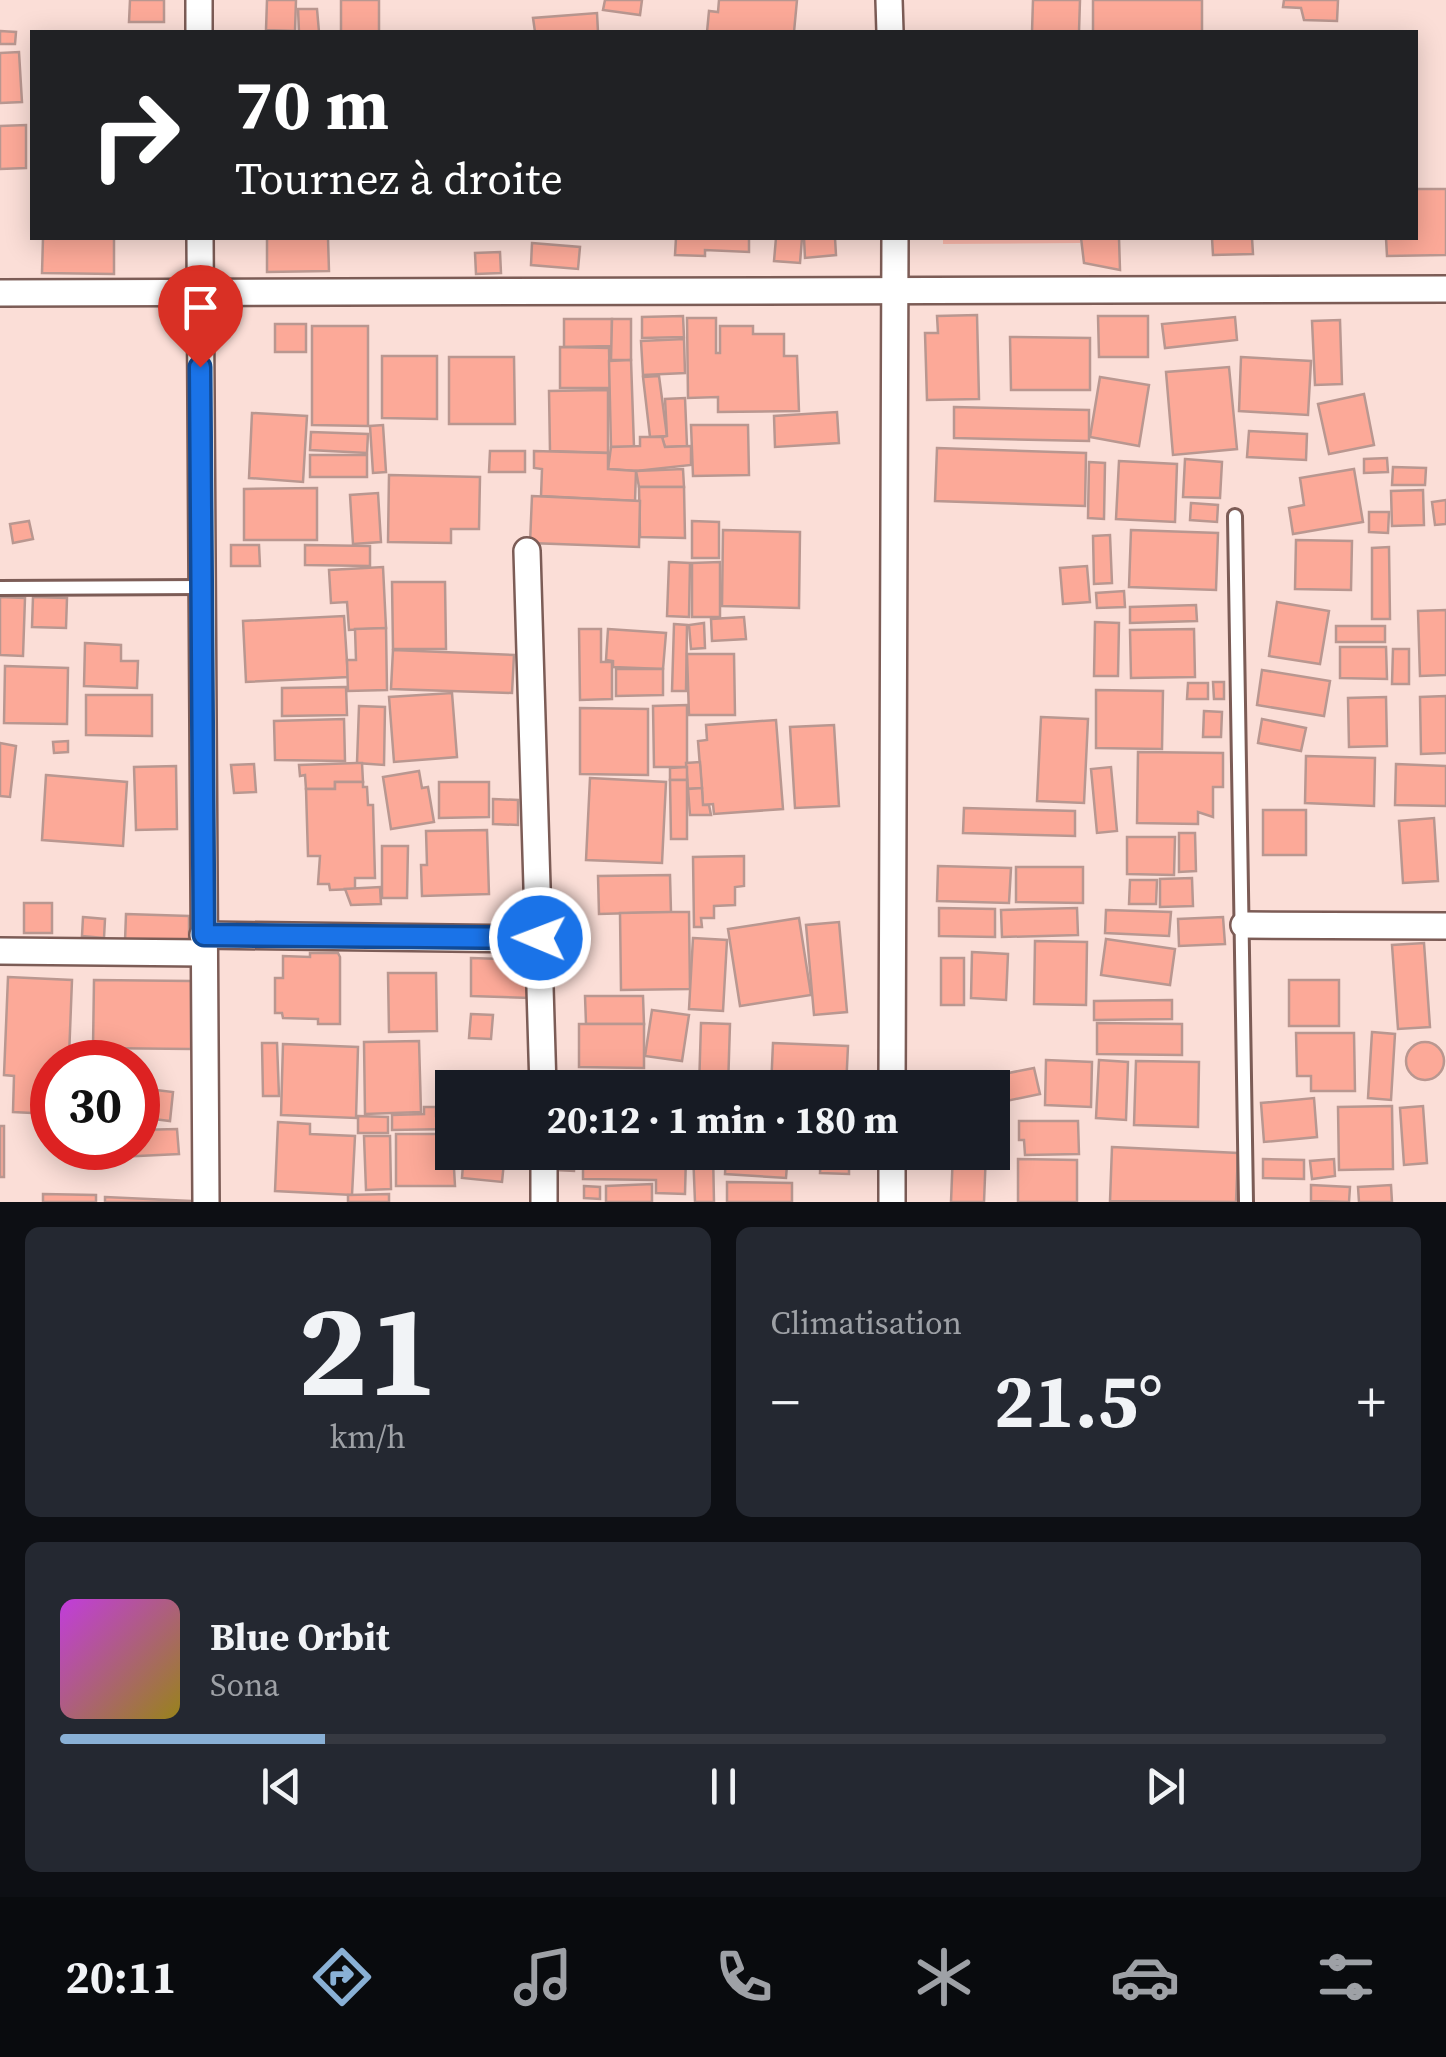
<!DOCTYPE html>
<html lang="fr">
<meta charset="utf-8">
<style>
:root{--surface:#171b24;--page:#242831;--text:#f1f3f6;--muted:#9ea1a6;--line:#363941;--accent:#89b0d5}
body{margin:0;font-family:"Source Serif 4",serif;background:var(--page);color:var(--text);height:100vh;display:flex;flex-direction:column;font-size:38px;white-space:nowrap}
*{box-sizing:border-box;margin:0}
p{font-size:32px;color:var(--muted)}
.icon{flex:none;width:55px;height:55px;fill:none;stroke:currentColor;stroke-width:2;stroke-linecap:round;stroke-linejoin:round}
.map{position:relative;height:1202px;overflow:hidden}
.side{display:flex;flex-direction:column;gap:25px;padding:25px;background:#0d0f14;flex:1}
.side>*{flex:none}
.banner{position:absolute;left:30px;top:30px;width:1388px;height:210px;border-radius:0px;box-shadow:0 5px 25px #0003;background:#202124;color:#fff;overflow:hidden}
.speed{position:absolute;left:30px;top:1040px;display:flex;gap:20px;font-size:50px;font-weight:700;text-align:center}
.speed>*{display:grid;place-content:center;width:130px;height:130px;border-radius:50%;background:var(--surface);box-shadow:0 5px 25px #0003;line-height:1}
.speed .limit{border:15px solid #d22;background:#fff;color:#111}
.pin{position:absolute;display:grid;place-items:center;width:85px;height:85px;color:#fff;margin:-102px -42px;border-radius:50% 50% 50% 0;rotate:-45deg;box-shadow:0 0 10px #0007}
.pin .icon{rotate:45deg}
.me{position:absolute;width:110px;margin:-55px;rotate:271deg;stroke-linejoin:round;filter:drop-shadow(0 0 8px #0008)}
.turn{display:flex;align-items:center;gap:35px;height:210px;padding:0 40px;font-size:45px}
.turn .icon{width:130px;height:130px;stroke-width:2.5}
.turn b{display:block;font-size:70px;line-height:85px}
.big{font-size:75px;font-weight:700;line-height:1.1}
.side .widget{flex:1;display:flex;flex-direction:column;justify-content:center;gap:15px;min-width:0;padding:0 35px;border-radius:15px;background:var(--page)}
.side .dial{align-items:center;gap:0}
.dial b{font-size:130px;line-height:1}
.song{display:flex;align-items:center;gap:30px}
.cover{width:120px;height:120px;border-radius:15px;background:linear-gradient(135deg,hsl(290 70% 55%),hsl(50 70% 35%))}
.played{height:10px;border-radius:5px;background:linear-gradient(90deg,var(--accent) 20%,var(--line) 20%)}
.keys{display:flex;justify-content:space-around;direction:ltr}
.heat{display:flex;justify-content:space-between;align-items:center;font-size:55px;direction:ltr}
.side .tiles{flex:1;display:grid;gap:25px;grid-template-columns:1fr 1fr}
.widget:last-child{grid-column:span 2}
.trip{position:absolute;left:435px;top:1070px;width:575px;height:100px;border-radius:0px;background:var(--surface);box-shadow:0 5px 25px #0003;font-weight:700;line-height:100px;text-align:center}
.menu{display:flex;height:160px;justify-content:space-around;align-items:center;background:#090b0e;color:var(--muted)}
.menu .icon{width:70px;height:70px}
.menu .selected{color:var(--accent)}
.menu b{font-size:45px;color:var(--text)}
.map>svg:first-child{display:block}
.green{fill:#fdbaad}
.building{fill:#fca998;stroke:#b99790;stroke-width:2.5}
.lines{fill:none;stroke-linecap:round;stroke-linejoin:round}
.service-casing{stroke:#7c5c56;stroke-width:18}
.minor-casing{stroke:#7c5c56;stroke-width:30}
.service{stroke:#fff;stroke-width:12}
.minor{stroke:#fff;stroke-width:25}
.route-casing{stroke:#114b97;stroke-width:25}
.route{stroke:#1a73e8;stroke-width:18}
</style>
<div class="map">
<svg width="1446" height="1202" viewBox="0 0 1446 1202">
<rect width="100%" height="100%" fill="#fbded7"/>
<!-- green -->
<polygon class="green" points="943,238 1080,238 1080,243 943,244"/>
<!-- building -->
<g class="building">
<polygon points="130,0 164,0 164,22 129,22"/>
<polygon points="267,0 296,0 295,31 266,30"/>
<rect x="341" y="0" width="38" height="32"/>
<polygon points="605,0 642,0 640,15 603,10"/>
<polygon points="719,0 797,0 794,32 707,32 709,11 718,12"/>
<polygon points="1033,0 1080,0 1079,32 1032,32"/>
<rect x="1093" y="0" width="109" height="32"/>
<polygon points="1284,0 1338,0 1337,21 1304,20 1301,8 1283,7"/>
<polygon points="298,9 317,9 319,32 299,32"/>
<polygon points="597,13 598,32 535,32 533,18"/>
<polygon points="0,31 16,32 15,44 0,44"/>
<polygon points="19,52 22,102 0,103 0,53"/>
<polygon points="26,125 26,168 0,169 0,126"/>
<polygon points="1415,189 1446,189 1446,255 1387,256 1386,238 1415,238"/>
<polygon points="43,238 114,238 114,274 42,273"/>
<polygon points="267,238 328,238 329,271 267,272"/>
<polygon points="676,238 749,238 749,252 705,250 705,256 675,255"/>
<polygon points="776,238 802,238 800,263 774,261"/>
<polygon points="804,238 835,238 836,255 805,258"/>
<polygon points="1081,238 1119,238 1120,270 1084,263"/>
<polygon points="1212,238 1252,238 1253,254 1213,255"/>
<polygon points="532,243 580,247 578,269 531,265"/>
<polygon points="500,252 501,273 476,274 475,253"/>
<polygon points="977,315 979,399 927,400 925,333 938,333 937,316"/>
<polygon points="683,316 684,337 642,338 642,317"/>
<polygon points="1098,316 1148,316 1148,357 1099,357"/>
<polygon points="1235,317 1237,340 1165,348 1162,324"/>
<polygon points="687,318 716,318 716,353 720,353 720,326 753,326 753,334 784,334 784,356 797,356 799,411 718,412 718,397 688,398"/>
<polygon points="564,319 612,319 612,346 564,347"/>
<polygon points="612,319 631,319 631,360 611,360"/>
<polygon points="1340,320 1342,384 1315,385 1312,321"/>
<rect x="275" y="324" width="31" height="28"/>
<polygon points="312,326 368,326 368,426 312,425"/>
<polygon points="1010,337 1090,338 1090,390 1011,390"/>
<polygon points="684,339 685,373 643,375 641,341"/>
<polygon points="560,347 609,348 610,388 560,388"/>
<polygon points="382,356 437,356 437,419 382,418"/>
<polygon points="449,357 514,357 515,424 449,424"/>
<polygon points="1241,357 1311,361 1308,415 1239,411"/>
<polygon points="631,360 634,447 611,447 609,361"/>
<polygon points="1229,367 1237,449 1173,455 1166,372"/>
<polygon points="659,376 667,436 650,437 643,377"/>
<polygon points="1100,377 1149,385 1139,446 1090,437"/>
<polygon points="608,390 608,453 550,451 549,391"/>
<polygon points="1364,394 1374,445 1329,454 1318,404"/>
<polygon points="685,398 687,446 665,447 662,437 667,436 665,399"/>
<polygon points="954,407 1089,410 1089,441 954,438"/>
<polygon points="837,412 839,443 775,447 774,416"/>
<polygon points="252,413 307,416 303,482 249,478"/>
<polygon points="383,425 386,472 373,473 370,426"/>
<polygon points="691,425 748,425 749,475 693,476"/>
<polygon points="1249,431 1307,434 1306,460 1247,457"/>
<polygon points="311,432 368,434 367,453 310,450"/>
<polygon points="640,437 662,437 665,447 691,446 691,465 636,471 608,469 611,447 640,446"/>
<polygon points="937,448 1086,453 1085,506 935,501"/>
<polygon points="490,451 525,451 525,472 489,472"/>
<polygon points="534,451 608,453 608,469 636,471 635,501 541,496 542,469 534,468"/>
<rect x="310" y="455" width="57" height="22"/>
<polygon points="1387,458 1388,472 1364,473 1364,459"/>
<polygon points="1185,459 1222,462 1220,498 1183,497"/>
<polygon points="1119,461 1177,464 1175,522 1116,519"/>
<polygon points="1089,462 1105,463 1104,519 1088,518"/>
<polygon points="1393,467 1426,468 1425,485 1392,485"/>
<polygon points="683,469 684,487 639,487 636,471"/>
<polygon points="1354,469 1363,522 1293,534 1289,508 1304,505 1300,478"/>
<polygon points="389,475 480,477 479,529 451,529 451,543 388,542"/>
<polygon points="639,487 684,487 685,538 640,537"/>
<polygon points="317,488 317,540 244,540 244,489"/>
<polygon points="1423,490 1424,525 1392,526 1391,491"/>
<polygon points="378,493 381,542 353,544 350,495"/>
<polygon points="532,496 640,501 639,547 530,543"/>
<polygon points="1446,500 1446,524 1435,525 1432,502"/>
<polygon points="1191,503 1218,505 1217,522 1190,520"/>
<polygon points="1369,512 1389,512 1388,533 1369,532"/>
<polygon points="29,521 33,539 13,543 10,524"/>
<polygon points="692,521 719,522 719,558 692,558"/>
<polygon points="723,530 800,532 799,608 722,606"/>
<polygon points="1131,530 1218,533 1216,590 1129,587"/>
<polygon points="1110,535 1112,583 1094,584 1093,536"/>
<polygon points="1296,540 1352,541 1351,590 1295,589"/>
<polygon points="231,545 259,545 260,566 231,566"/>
<polygon points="305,545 370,546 370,566 305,565"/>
<polygon points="1389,547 1390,619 1372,619 1372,548"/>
<polygon points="669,562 690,563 689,617 667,616"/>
<polygon points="720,562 720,617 692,617 692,563"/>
<polygon points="1087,566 1090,602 1063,604 1060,568"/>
<polygon points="383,567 386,628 349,630 347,602 331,603 329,570"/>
<polygon points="392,582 445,582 446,649 393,649"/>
<polygon points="1124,591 1125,607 1097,608 1096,593"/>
<polygon points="0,597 25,598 23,656 0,655"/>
<polygon points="33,597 67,598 66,628 32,627"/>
<polygon points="1277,602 1329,611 1320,664 1269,656"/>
<polygon points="1196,605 1197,621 1130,623 1130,607"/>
<polygon points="1446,610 1446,675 1420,676 1418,611"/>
<polygon points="344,616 348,677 246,682 243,621"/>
<polygon points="744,617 746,639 712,641 711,619"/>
<polygon points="1095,622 1119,623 1118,676 1094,676"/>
<polygon points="704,623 705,648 691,649 689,625"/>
<polygon points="674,624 687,625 686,691 672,691"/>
<rect x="1336" y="626" width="49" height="16"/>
<polygon points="386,628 387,690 348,691 347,660 356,660 355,629"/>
<polygon points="579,629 601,629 601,662 612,662 612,699 580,700"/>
<polygon points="608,629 666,633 663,669 613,667 613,661 606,660"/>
<polygon points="1194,629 1195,677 1131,678 1130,630"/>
<polygon points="85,643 121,645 121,661 138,661 137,688 84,686"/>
<polygon points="1340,647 1386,647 1387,679 1340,678"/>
<polygon points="1393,649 1409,649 1409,684 1392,684"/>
<polygon points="393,650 514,655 512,693 391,689"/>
<polygon points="687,654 734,654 735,715 689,715"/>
<polygon points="5,666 68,668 67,724 4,723"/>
<polygon points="616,669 663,669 663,695 616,696"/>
<polygon points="1262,670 1330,681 1324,716 1257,705"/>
<polygon points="1213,682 1224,682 1224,699 1214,699"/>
<polygon points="1188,683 1208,683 1208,699 1187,699"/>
<polygon points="346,687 347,715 282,716 282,688"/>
<polygon points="1096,690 1163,691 1162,749 1096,748"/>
<polygon points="452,693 457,757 394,762 389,697"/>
<polygon points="86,695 152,695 152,736 86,735"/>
<polygon points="1446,696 1446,753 1421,754 1420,697"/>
<polygon points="1386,697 1387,746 1349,747 1348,698"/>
<polygon points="687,705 687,767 654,767 653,706"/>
<polygon points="359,706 385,707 384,765 357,763"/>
<polygon points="580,708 648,709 648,775 580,774"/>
<polygon points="1204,711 1222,712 1221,737 1203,737"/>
<polygon points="1041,717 1088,719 1084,803 1037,801"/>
<polygon points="344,719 345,761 275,760 274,721"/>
<polygon points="1262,719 1306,728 1301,751 1258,743"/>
<polygon points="776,720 783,809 714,814 713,804 703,805 698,741 707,740 706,725"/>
<polygon points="834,725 839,806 795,808 790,727"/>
<polygon points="68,741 68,752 54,753 53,742"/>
<polygon points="0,743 16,746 10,797 0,796"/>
<polygon points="1138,752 1223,753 1223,787 1213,787 1213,817 1198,812 1198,824 1137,823"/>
<polygon points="1306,756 1375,758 1374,806 1305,803"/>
<polygon points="700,762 702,788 688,789 686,763"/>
<polygon points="357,763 362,763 363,782 335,782 335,789 306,789 305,775 300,776 299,765"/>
<polygon points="254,764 256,792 234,793 231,765"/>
<polygon points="1396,764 1446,766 1446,806 1395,805"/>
<polygon points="176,766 177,829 136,830 134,767"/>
<polygon points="687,767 687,780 670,780 670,768"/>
<polygon points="1111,767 1117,831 1097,833 1091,769"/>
<polygon points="419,771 422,788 428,787 434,822 391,829 383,777"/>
<polygon points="46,775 127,782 123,846 42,840"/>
<polygon points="590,778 666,782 662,863 586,860"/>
<polygon points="670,780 687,780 687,839 671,839"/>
<polygon points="335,782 363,782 363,787 367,787 368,805 373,805 375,878 355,878 355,889 330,890 329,884 318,884 320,856 308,856 306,789 335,789"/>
<polygon points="439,782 489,782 489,817 439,818"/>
<polygon points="702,788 703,805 709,805 711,815 690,815 688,789"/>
<polygon points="493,799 518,800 518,825 493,824"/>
<polygon points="964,808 1075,811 1075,836 963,833"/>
<rect x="1263" y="810" width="43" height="45"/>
<polygon points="1434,818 1438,881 1403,883 1399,821"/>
<polygon points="487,830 489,894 422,896 421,865 427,865 426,831"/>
<polygon points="1179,833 1195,833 1196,871 1179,872"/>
<polygon points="1127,837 1175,837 1174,875 1127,874"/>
<polygon points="382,846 408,846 407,898 382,898"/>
<polygon points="744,856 744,886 735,887 735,905 714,906 714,918 701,918 702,927 694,927 693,857"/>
<polygon points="938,866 1011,868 1009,903 937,901"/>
<polygon points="1016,867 1083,867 1083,903 1016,902"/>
<polygon points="670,875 671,912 599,914 598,876"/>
<polygon points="1192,878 1193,906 1160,907 1160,879"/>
<polygon points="1130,880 1157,880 1156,904 1129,904"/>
<polygon points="380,887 381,904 351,905 345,889"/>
<rect x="24" y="903" width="28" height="30"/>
<polygon points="939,908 995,909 995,937 939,936"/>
<polygon points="1077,908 1078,935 1002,937 1001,910"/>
<polygon points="1106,910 1171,912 1169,936 1105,933"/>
<polygon points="671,912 689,912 690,989 621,990 620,913"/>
<polygon points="126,914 189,916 189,942 125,941"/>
<polygon points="83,917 105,919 104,938 82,936"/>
<polygon points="1223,917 1225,944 1179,946 1178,919"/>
<polygon points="799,918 811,995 740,1006 728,929"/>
<polygon points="839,922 847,1012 814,1015 806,925"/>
<polygon points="693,938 727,940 723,1011 689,1009"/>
<polygon points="1106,939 1175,949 1170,985 1101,975"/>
<polygon points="1035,941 1087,942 1086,1005 1034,1004"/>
<polygon points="1424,943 1430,1027 1398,1029 1392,945"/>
<polygon points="972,952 1008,954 1006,1000 971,998"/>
<polygon points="310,953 338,953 340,957 340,1024 318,1024 318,1019 283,1018 282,1013 275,1013 275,978 283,978 283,956 310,957"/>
<polygon points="471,958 531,960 530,998 471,996"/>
<rect x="941" y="958" width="23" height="47"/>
<polygon points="388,973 436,973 437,1031 389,1032"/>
<polygon points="8,977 72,980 69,1057 84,1058 83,1062 52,1062 52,1114 13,1112 14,1076 4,1075"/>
<polygon points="94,980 191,981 191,1049 93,1048"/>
<rect x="1289" y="980" width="50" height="46"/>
<polygon points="585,996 643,996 644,1024 586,1024"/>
<polygon points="1172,1000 1172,1019 1094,1020 1094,1001"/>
<polygon points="652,1010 689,1015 682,1061 645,1056"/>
<polygon points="471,1014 493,1015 491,1039 469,1038"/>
<polygon points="701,1023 730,1024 728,1088 699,1088"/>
<polygon points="1097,1023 1182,1024 1182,1055 1097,1054"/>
<polygon points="579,1024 644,1024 644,1068 579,1067"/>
<polygon points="1372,1032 1395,1034 1391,1100 1368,1098"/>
<polygon points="1296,1033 1354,1033 1355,1091 1311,1091 1311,1076 1297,1076"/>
<polygon points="419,1041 421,1112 365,1114 364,1042"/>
<circle cx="1425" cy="1061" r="19"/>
<polygon points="262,1043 277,1043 279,1096 263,1096"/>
<polygon points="773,1043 848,1046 846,1088 771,1088"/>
<polygon points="283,1044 358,1047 356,1118 281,1115"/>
<polygon points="1046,1060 1092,1062 1091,1107 1045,1105"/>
<polygon points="1099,1060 1128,1062 1126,1120 1096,1118"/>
<polygon points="1136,1061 1199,1062 1198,1127 1134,1125"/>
<polygon points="1034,1068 1040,1094 992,1104 992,1088 979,1088 978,1079"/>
<rect x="560" y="1075" width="52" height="13"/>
<polygon points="156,1090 173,1092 170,1121 153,1119"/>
<polygon points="1314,1098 1317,1137 1264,1142 1261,1103"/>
<polygon points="1392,1106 1393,1169 1339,1170 1338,1107"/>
<polygon points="1423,1106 1427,1163 1404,1165 1400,1108"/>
<polygon points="424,1107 436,1107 436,1116 450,1116 451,1129 392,1130 392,1115 424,1114"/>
<polygon points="358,1116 388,1117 388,1133 358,1133"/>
<polygon points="1019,1121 1078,1121 1079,1154 1025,1155 1024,1140 1019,1140"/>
<polygon points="278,1122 310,1124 310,1134 355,1136 352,1195 275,1191"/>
<rect x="0" y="1126" width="4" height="51"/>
<polygon points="177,1129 179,1154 97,1158 96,1148 138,1148 138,1130"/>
<polygon points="396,1134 452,1134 455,1186 396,1186"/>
<polygon points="364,1136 390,1136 391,1189 366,1190"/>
<polygon points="1112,1147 1238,1153 1236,1202 1110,1201"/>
<polygon points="464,1152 505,1152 502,1182 462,1178"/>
<polygon points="557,1152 575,1152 574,1171 556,1170"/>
<polygon points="693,1152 713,1152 714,1202 695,1202"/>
<polygon points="726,1152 788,1152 786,1178 725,1174"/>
<polygon points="821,1152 849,1152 849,1174 820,1173"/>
<polygon points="953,1152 986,1152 984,1202 951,1202"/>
<polygon points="598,1154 686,1155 685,1194 656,1193 656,1180 583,1179 583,1164 598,1164"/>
<polygon points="1018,1159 1077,1160 1077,1202 1018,1202"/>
<polygon points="1263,1159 1304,1160 1304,1179 1263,1178"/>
<polygon points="1334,1159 1335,1176 1312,1179 1310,1161"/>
<polygon points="727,1182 792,1183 792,1202 727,1202"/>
<polygon points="652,1184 652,1202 606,1202 606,1186"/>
<polygon points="1311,1185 1350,1187 1349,1202 1311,1201"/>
<polygon points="1391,1185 1392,1202 1359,1202 1358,1187"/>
<polygon points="584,1186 600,1187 600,1199 584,1198"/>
<polygon points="43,1194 96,1195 96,1202 43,1202"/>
<polygon points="389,1194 389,1202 348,1202 348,1195"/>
<polygon points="105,1197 192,1201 105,1202"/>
</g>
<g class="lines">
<defs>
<g id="service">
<polyline points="1235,516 1246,1202"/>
<polyline points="0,588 202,587"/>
</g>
<g id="minor">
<polyline points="199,0 199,32"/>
<polyline points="889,0 890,32"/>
<polyline points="200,238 206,1202"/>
<polyline points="0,293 1446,289"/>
<polyline points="527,551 543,1088"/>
<polyline points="1244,925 1446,926"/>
<polyline points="203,935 540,939"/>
<polyline points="0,951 204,953"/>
<polyline points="892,1088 895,238"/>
<polyline points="544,1152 544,1202"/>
<polyline points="892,1202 892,1152"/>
</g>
</defs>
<!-- service casing -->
<use href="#service" class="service-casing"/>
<!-- minor casing -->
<use href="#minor" class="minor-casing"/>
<!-- service -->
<use href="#service" class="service"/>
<!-- minor -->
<use href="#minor" class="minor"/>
</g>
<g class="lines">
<defs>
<polyline id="route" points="200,367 204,935 540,938"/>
</defs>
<!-- route casing -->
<use href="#route" class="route-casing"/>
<!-- route -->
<use href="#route" class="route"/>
</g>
</svg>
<div class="speed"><div class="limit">30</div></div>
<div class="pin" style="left:200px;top:367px;background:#d93025"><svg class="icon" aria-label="arrive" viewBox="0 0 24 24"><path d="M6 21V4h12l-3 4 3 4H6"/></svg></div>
<svg class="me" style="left:540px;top:938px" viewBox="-20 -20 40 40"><circle r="17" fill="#1a73e8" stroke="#fff" stroke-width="3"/><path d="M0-11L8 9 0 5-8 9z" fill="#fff"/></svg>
<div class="trip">20:12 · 1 min · 180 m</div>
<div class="banner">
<div class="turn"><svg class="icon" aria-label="right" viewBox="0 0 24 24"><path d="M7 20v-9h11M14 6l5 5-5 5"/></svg><div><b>70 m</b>Tournez à droite</div></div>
</div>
</div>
<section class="side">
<div class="tiles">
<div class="widget dial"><b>21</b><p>km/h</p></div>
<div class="widget"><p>Climatisation</p>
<div class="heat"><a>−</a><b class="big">21.5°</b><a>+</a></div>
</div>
<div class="widget">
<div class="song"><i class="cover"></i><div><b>Blue Orbit</b><p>Sona</p></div></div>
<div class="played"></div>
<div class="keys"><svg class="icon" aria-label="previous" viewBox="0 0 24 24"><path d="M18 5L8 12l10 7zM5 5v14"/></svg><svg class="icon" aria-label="pause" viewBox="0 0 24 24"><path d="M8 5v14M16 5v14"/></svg><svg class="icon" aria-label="next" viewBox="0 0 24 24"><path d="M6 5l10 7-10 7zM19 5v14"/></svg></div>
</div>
</div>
</section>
<nav class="menu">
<b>20:11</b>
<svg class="icon selected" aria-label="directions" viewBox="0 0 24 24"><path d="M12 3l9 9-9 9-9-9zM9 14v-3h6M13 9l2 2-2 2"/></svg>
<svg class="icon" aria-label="music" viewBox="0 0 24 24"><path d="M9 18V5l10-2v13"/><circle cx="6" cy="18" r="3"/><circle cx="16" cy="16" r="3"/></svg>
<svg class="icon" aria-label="phone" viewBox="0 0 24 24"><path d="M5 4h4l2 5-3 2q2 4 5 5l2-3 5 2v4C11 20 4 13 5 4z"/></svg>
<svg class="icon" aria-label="climate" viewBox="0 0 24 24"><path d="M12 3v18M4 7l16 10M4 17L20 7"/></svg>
<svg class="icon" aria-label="car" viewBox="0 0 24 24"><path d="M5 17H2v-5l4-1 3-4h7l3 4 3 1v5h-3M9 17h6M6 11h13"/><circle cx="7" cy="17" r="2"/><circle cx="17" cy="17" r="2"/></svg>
<svg class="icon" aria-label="filters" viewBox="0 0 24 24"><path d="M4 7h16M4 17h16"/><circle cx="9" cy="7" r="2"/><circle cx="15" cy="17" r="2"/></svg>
</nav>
